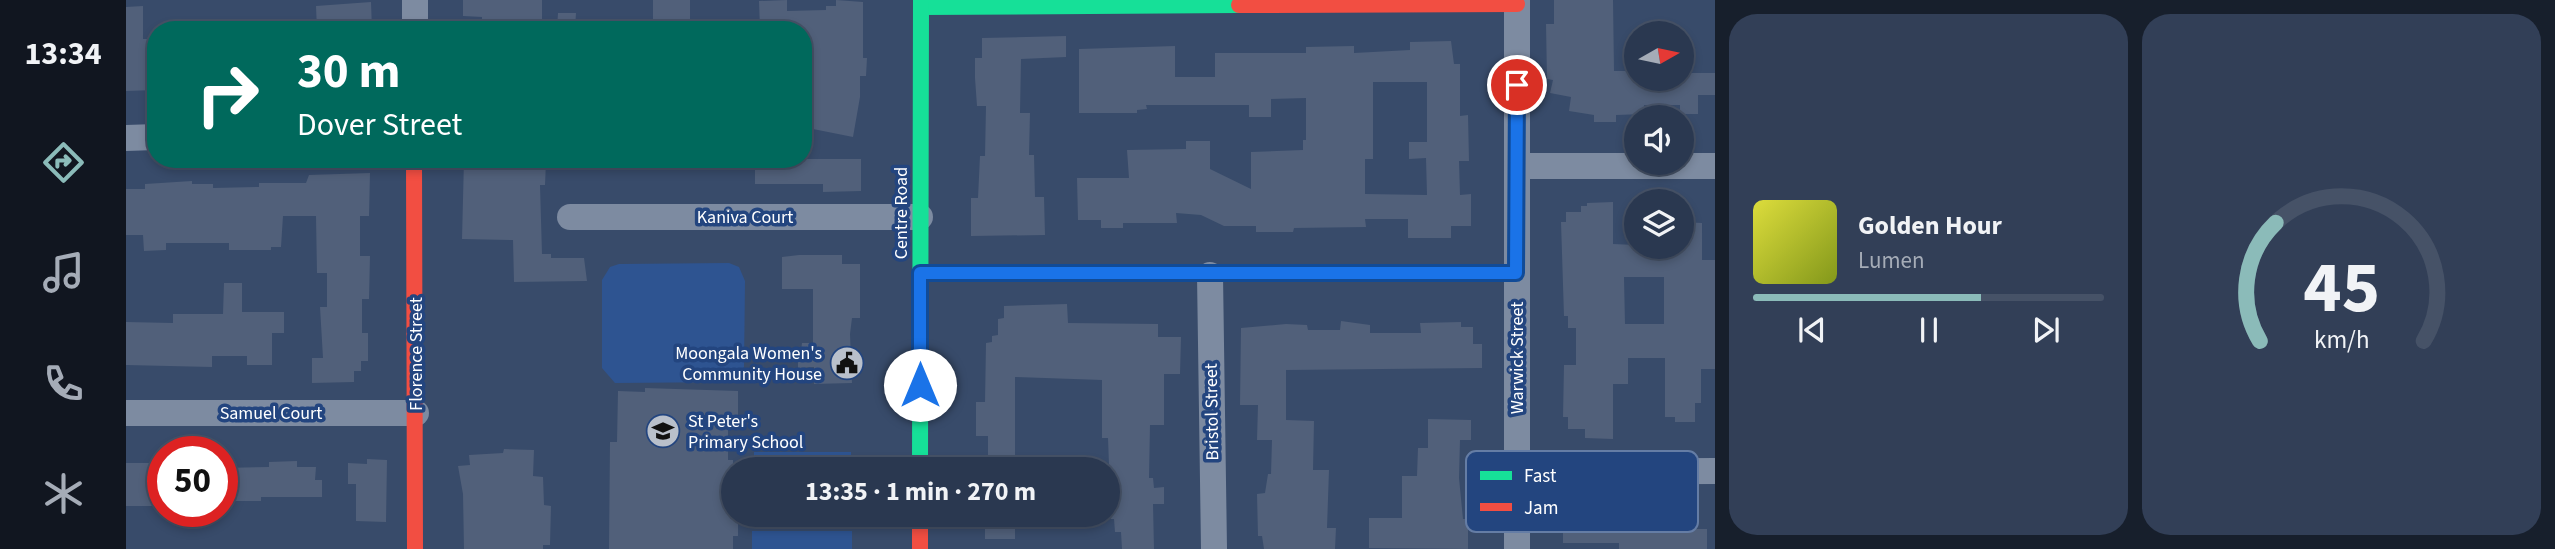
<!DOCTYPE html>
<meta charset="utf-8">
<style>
:root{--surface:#2a3850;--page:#323f57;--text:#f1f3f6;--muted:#a5acb7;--line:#465267;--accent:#8bbbb9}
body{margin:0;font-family:"Source Sans 3",sans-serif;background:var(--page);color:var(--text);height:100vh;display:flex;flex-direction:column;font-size:26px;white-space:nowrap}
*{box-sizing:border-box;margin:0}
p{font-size:23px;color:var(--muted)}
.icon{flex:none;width:38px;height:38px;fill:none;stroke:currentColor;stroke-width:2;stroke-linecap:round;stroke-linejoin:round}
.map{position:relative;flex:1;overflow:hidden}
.sheet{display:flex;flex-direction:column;gap:14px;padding:14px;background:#171f2c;width:840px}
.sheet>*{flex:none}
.top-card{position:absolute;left:21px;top:21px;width:665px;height:147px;border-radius:28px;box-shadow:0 4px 10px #0003,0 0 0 2px var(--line);background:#00695c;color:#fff;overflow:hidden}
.needle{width:46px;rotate:81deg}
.controls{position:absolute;left:1498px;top:21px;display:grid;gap:14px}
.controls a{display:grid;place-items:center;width:70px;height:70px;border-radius:50%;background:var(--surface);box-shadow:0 4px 10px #0003,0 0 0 2px var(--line);font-size:35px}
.speed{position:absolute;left:21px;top:436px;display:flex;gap:14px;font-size:35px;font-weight:700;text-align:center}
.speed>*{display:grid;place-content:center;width:91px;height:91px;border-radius:50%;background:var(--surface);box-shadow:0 4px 10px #0003,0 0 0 2px var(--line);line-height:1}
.speed .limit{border:10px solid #d22;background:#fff;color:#111}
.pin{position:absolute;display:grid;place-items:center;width:60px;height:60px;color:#fff;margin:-30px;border:4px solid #fff;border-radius:50%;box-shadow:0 2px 7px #0007}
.me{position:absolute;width:77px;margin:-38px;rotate:0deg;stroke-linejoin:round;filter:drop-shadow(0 0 5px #0008)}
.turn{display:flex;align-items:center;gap:24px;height:147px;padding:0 35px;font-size:32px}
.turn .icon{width:91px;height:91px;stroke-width:2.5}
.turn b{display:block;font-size:49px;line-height:60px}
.sheet .card{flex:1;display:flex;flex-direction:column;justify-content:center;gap:10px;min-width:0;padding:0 24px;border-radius:28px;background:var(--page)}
.sheet .dial{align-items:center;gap:0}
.dial svg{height:182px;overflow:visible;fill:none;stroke:var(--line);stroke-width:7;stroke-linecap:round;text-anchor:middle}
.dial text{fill:var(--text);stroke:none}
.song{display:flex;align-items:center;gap:21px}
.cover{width:84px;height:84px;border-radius:10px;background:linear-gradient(135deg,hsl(60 70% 55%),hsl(70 70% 35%))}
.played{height:7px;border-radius:4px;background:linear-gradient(90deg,var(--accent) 65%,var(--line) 65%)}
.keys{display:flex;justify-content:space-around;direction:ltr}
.sheet .tiles{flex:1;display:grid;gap:14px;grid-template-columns:repeat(2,1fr)}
.trip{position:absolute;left:595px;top:457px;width:399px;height:70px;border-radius:35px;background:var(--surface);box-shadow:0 4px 10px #0003,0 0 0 2px var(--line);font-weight:700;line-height:70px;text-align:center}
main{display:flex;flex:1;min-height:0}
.menu{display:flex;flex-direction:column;width:126px;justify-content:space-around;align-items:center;background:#111620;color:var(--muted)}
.menu .icon{width:49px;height:49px}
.menu .selected{color:var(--accent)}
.menu b{font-size:32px;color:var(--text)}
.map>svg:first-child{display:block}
.green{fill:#2e5491}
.building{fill:#51607a;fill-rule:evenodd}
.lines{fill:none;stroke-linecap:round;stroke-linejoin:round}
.street{stroke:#7d8ba1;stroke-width:26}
.fast{stroke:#16e098;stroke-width:16}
.jam{stroke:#f24e42;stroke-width:16}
.route-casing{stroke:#114b97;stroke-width:18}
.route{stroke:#1a73e8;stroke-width:12}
.labels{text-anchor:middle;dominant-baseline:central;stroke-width:7;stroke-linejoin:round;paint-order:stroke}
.street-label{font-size:18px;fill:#fff;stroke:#23457f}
.poi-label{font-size:18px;fill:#fff;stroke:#23457f;text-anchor:end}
.key{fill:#23457f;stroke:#657da5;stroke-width:2}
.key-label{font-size:19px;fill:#fff}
</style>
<main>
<nav class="menu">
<b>13:34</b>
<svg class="icon selected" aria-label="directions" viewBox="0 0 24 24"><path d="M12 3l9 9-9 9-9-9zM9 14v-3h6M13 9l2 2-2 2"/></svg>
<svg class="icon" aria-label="music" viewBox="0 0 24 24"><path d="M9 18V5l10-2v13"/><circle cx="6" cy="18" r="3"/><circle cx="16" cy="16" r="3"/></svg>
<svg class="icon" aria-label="phone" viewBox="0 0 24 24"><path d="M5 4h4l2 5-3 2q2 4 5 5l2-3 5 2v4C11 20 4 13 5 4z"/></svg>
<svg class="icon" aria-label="climate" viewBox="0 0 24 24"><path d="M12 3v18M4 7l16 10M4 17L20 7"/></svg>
</nav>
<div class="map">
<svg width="1589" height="549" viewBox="0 0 1589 549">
<rect width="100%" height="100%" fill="#384b6a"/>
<!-- green -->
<g class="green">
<polygon points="603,263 613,267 619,281 618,367 610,382 489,383 476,368 476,280 484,267 493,264"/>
<rect x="628" y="452" width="97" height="17"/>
<rect x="626" y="531" width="100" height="18"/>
</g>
<!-- building -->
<g class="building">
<polygon points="337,0 416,0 416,23 384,23 384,30 367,30 367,26 356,26 356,17 337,16"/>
<rect x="527" y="0" width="37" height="29"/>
<polygon points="661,0 661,11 700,10 700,6 710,6 710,0 737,2 737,58 741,58 740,76 734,76 734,97 727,137 677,127 683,90 677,90 677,30 634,30 633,1"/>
<polygon points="1428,0 1487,0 1488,71 1510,71 1510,79 1556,79 1556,73 1589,73 1589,95 1572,95 1572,114 1554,114 1554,105 1518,105 1518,114 1490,115 1490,122 1468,122 1468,115 1443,111 1445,97 1424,93 1427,80 1421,79 1420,24 1428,24"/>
<polygon points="245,2 246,30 191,30 190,6"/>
<polygon points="17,6 17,39 30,39 30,90 0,91 0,7"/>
<polygon points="432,13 450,13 449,30 431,30"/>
<polygon points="940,36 940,57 895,59 894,113 904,113 903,155 908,155 909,197 918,197 919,235 845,236 845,198 852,198 854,156 859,156 860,106 851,106 849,78 849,58 856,58 856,38"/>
<path d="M1325 41 1328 64H1334V116L1342 115 1343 161H1333L1334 195 1345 194V226H1325V238H1282V219H1239L1240 227 1168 228 1167 232H1130V226H1098L1075 215 1050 213 1051 223H997V228H975V220H952L951 178H1003L1001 150 1060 149V141H1084V169L1125 189V152L1177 150V140H1180V98L1145 99V117H1123V105H1020L1021 109 1011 110V113H953V49L1049 46V77H1089V53H1180V47L1228 46V53L1284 50V42ZM1247 82H1301V142H1283V159L1300 158 1301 195 1239 194V159H1247Z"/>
<polygon points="338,159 420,162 419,185 414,185 416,254 425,254 425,258 458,258 461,281 388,282 387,240 336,239"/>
<polygon points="629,159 735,159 735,191 697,192 697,184 629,184"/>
<polygon points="244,173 243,216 234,216 234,256 244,256 243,299 236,299 236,333 242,333 242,361 235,361 235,371 228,371 228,382 186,383 186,358 197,358 194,307 201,307 201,273 191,273 190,216 157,216 155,247 145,247 145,250 103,250 103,243 40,243 40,250 18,251 17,235 0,235 0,189 19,189 19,184 66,181 66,184 87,184 87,188 133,187 133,183 180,183 183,175"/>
<path d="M1487 202V244L1556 247V222L1576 223V260H1589V369H1575V403H1569V422H1549V417H1539V358H1502V384H1487V439L1459 438V429H1442V417H1437L1438 365H1450V328H1442V316H1438L1435 222H1440V212H1455V206H1461V203ZM1498 277H1538V324H1499Z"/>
<polygon points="673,255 716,255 716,264 734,264 734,318 726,318 724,334 726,383 688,384 688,367 672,368 672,351 675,351 676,343 687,343 687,289 656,289 656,257"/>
<polygon points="98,283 116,283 116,312 158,312 158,333 146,333 146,365 121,365 121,356 86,356 86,367 0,365 0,322 47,323 47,314 97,314"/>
<polygon points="941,304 942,323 1032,324 1032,337 1055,337 1054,374 1038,374 1038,425 1024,425 1023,478 1027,478 1028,488 1038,487 1038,504 1027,504 1028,549 996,549 995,532 989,532 988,519 985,519 982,438 976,438 976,380 889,377 889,469 862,469 862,436 850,436 850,402 859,402 860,343 866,342 866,336 872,335 872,319 878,318 878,306"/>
<polygon points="1215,321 1244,325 1244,333 1295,333 1294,323 1335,322 1335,327 1347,327 1347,344 1356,344 1356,368 1160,370 1160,420 1188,421 1187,470 1203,470 1201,528 1210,528 1209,549 1138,549 1136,536 1132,536 1131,494 1139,493 1142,474 1145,474 1146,440 1131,440 1132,405 1114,405 1115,328 1160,324 1181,325 1182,330 1214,330"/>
<polygon points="519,388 612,391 612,421 602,421 602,460 607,460 607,514 612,514 612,536 607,536 607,549 483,549 484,442 491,442 492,391 519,392"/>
<polygon points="1302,419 1345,420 1345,440 1334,440 1333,478 1337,519 1342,519 1342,549 1243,548 1243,518 1276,518 1276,476 1291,476 1292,448 1302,448"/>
<polygon points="378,449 408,450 407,476 417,477 418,505 425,506 424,545 417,545 417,549 338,549 337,494 332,466 344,465 343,455 377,453"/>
<polygon points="241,459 261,460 260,522 230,521 230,484 222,484 222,463 241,464"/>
<polygon points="171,461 171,467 190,467 189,480 196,480 196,497 135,497 135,501 96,501 96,468 143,467 143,462"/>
<rect x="0" y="463" width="37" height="43"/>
<polygon points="1505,503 1505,515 1559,518 1559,529 1581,529 1581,549 1493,549 1493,543 1437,543 1437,507"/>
<rect x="859" y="514" width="30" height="25"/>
</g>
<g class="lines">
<!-- street -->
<g class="street">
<polyline points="1391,0 1391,549"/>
<polyline points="289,30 289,0"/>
<polyline points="0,138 30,137"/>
<polyline points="1391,166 1589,166"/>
<polyline points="444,217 794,217"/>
<polyline points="1084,275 1088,549"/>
<polyline points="0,413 290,413"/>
<polyline points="1391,472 1589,471"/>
</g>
<!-- fast -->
<g class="fast">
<polyline points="795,7 1113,5"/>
<polyline points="1095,273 1390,273"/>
<polyline points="794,469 795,0"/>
</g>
<!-- jam -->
<g class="jam">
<polyline points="1113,5 1391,4"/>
<polyline points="288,159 289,549"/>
<polyline points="794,273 1095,273"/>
<polyline points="794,514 794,549"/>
</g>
</g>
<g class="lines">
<defs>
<polyline id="route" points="794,385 794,273 1390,273 1391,85"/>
</defs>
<!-- route casing -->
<use href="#route" class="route-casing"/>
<!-- route -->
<use href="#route" class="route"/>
</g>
<!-- icons -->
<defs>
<symbol id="civic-disc" viewBox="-11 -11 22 22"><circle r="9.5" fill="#b9c0cb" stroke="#23457f"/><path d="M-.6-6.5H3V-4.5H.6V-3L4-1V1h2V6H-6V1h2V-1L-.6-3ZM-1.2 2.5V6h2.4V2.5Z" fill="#111"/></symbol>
<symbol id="school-disc" viewBox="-11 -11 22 22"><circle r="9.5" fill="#b9c0cb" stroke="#23457f"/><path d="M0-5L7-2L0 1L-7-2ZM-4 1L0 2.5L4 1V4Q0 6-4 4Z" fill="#111"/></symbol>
</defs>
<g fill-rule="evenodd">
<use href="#civic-disc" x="702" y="344" width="38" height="38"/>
<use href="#school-disc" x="518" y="412" width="38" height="38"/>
</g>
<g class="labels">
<!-- street labels -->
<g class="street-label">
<text transform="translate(775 213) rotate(-90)">Centre Road</text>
<text x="619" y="217">Kaniva Court</text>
<text transform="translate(290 354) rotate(-90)">Florence Street</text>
<text transform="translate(1391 358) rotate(-90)">Warwick Street</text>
<text transform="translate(1086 412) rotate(-91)">Bristol Street</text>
<text x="145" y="413">Samuel Court</text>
</g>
<!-- poi labels -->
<g class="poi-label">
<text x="696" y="353">Moongala Women's<tspan x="696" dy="21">Community House</tspan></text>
<text x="562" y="421" text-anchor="start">St Peter's<tspan x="562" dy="21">Primary School</tspan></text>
</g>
</g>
<!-- legend -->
<rect x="1340" y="451" width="232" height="81" rx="10" class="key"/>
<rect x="1354" y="471" width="32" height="9" fill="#16e098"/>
<rect x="1354" y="503" width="32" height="8" fill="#f24e42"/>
<g class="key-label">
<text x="1398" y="482">Fast</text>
<text x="1398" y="514">Jam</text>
</g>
</svg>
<div class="controls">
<a><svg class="needle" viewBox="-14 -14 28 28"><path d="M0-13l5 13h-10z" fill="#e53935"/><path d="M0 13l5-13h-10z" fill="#a5acb7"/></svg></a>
<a><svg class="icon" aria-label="sound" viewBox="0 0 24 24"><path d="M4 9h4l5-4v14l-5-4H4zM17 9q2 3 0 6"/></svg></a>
<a><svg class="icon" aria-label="layers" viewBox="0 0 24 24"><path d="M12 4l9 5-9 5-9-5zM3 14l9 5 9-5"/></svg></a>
</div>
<div class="speed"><div class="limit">50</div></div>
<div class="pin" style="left:1391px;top:85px;background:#d93025"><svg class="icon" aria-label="arrive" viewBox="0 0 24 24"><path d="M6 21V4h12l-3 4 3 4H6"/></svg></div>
<svg class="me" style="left:794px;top:385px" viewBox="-20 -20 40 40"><circle r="19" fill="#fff"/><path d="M0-13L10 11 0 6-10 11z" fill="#1a73e8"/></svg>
<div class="trip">13:35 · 1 min · 270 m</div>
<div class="top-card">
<div class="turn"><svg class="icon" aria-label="right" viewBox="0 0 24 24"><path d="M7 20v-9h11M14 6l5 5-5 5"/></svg><div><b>30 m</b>Dover Street</div></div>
</div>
</div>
<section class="sheet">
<div class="tiles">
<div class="card">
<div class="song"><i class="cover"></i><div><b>Golden Hour</b><p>Lumen</p></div></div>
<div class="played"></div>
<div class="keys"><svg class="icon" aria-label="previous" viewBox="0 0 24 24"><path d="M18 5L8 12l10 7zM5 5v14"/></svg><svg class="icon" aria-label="pause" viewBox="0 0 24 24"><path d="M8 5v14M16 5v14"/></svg><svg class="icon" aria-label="next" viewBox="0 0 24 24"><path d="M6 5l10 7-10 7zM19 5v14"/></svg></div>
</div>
<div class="card dial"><svg viewBox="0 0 100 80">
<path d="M14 69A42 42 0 1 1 86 69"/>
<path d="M14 69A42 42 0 0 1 21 17" stroke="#8bbbb9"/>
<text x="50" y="56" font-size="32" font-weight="700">45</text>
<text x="50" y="72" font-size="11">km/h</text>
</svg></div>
</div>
</section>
</main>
